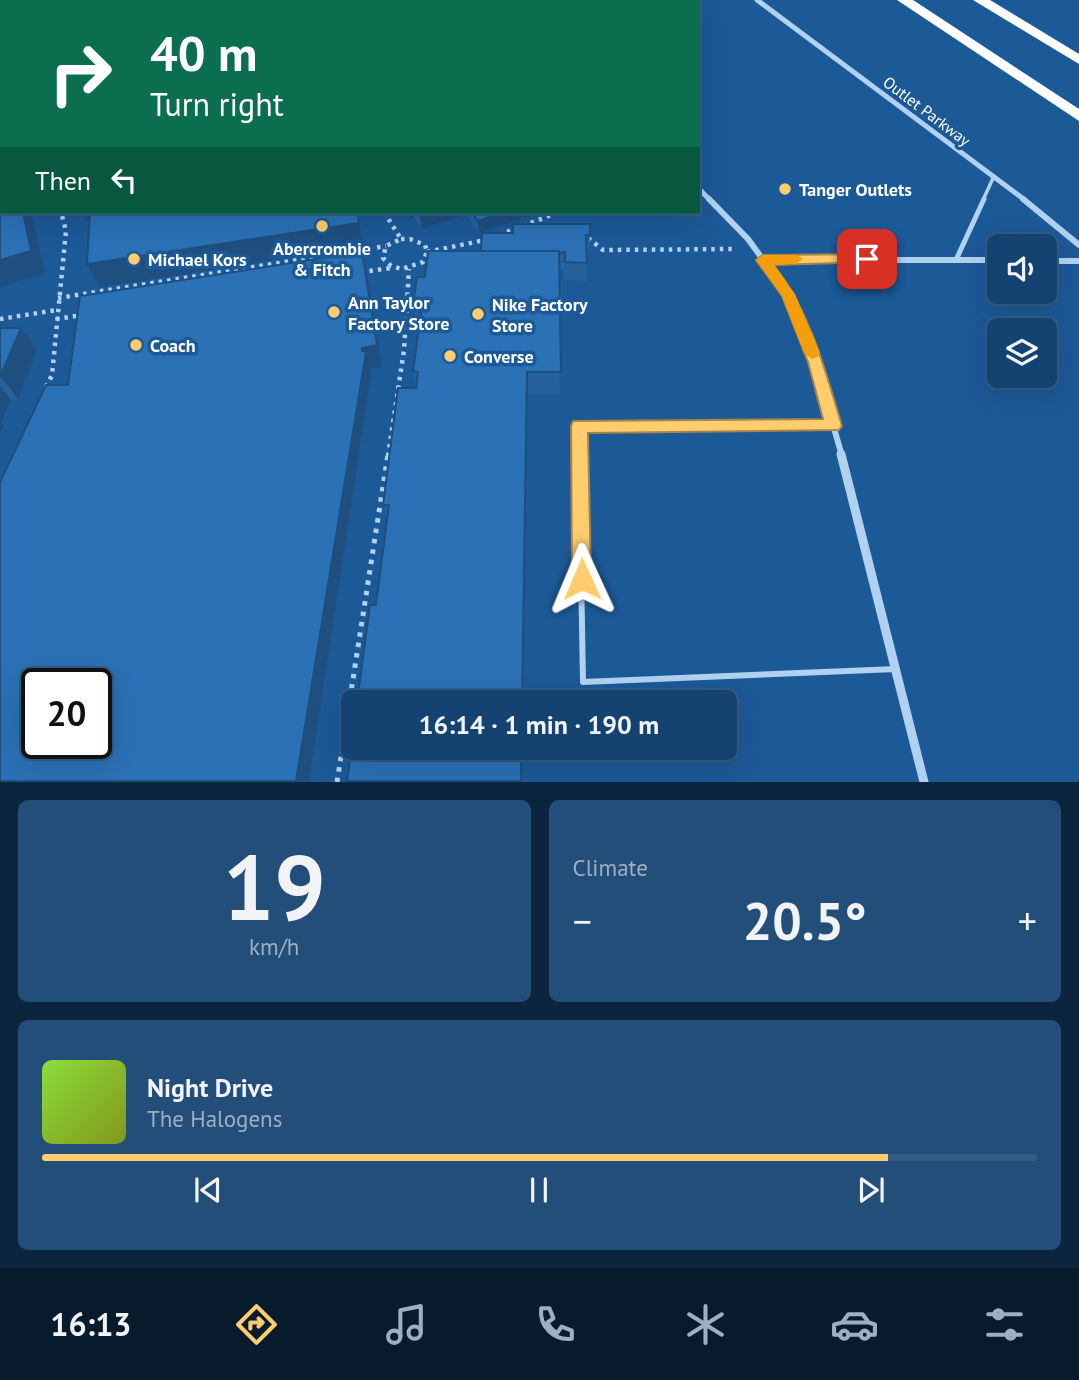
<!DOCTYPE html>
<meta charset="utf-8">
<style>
:root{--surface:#154371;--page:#224e79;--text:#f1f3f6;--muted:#9db0c3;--line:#345c84;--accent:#ffcc6e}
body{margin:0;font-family:"PT Sans",sans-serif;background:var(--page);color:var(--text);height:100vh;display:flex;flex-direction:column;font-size:26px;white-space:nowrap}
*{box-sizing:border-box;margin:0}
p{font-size:23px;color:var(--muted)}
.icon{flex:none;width:38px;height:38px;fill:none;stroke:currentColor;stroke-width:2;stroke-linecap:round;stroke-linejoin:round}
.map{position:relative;height:782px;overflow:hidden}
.sheet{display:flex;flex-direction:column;gap:18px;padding:18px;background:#0c253e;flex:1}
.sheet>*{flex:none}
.guide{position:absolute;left:0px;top:0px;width:700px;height:214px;box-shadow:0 7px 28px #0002,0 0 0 2px var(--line);background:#0b6e4f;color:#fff;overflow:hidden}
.tools{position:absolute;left:987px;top:234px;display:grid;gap:14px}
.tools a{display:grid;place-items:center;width:70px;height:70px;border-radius:10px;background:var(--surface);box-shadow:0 7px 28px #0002,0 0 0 2px var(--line);font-size:35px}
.speed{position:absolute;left:21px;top:668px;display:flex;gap:14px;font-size:35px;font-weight:700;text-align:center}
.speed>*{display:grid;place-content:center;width:91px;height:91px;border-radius:50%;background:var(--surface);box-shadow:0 7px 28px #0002,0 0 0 2px var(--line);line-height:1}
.speed .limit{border:4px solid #111;border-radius:10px;background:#fff;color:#111}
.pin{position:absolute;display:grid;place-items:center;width:60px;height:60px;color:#fff;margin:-30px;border-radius:14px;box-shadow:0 4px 10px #0006}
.me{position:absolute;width:77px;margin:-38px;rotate:359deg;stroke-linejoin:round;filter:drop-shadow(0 0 5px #0008)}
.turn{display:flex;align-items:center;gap:24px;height:147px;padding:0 35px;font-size:32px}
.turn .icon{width:91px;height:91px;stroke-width:2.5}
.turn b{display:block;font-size:49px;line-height:60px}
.then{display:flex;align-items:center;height:66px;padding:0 35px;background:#0003;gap:14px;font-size:26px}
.big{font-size:52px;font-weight:700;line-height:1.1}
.sheet .card{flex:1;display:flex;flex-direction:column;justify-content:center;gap:10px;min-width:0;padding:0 24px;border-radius:10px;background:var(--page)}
.sheet .dial{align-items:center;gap:0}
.dial b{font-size:91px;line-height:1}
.song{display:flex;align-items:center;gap:21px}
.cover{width:84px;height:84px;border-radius:10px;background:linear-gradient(135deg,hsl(90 70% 55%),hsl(70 70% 35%))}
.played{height:7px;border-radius:4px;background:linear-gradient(90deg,var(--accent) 85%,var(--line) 85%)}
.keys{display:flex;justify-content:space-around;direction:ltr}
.heat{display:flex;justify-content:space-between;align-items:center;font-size:38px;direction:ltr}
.sheet .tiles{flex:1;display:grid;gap:18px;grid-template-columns:1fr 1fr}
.card:last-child{grid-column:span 2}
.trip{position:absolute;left:341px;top:690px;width:396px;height:70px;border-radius:10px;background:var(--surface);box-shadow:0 7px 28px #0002,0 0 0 2px var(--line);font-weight:700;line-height:70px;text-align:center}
.tab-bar{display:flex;height:112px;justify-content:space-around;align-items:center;background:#081b2d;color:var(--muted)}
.tab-bar .icon{width:49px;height:49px}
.tab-bar .current{color:var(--accent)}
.tab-bar b{font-size:32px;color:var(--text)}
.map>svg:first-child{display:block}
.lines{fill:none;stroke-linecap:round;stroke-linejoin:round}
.path-far1{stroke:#b0d1f0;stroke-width:4.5;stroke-dasharray:3.5 5;stroke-linecap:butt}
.path{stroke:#b0d1f0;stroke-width:5;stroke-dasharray:4.5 6;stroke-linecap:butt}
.service-far2{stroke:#b0d1f0;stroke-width:3.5}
.service-far1{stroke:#b0d1f0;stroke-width:5}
.service{stroke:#b0d1f0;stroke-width:6}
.minor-far2{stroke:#b0d1f0;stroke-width:5}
.minor-far1{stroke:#b0d1f0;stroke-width:6}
.minor{stroke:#b0d1f0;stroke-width:9}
.motorway{fill:#fff;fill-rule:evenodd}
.wall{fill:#25619c}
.shaded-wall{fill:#1e4f7f}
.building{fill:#2b71b5;stroke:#1e4f7f;stroke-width:2;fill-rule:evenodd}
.route{fill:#ffcc6e;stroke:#a68548;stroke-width:2}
.slow{fill:#f59e0b}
.poi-dot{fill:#ffcc6e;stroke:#1c5997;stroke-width:2.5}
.labels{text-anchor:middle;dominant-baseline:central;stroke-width:7;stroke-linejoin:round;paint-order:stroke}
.far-street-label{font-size:16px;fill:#fff;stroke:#1c5997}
.poi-label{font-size:18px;font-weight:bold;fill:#fff;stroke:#1c5997;text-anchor:start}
</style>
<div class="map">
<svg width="1079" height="782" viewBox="0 0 1079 782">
<rect width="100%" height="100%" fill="#1c5997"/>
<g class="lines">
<!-- path-far1 -->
<g class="path-far1">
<polyline points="384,212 401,239"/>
<polyline points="499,235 559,212"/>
<polyline points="588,238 603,250 736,249"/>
<polygon points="401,239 410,239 425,245 427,252 423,262 402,269 391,266 383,258 386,246"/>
<polyline points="427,252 485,240"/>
<polyline points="361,272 392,268"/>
<polyline points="58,298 386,246"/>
<polyline points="0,319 57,310"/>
<polyline points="56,319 83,315"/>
<polyline points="46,387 52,375 66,231 61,212"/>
<polyline points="388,456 404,350 409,269"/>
</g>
<!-- path -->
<polyline class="path" points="337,782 388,454"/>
<!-- service-far2 -->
<g class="service-far2">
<polyline points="390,0 392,2"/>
<polyline points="983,200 994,176"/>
</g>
<!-- service-far1 -->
<g class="service-far1">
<polyline points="956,260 984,199"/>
<polyline points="579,456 579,426 833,426"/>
</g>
<!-- service -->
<polyline class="service" points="579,454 583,682 896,669"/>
<!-- minor-far2 -->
<g class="minor-far2">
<polyline points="433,0 435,2"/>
<polyline points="757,0 1025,200"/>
<polyline points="698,188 710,200"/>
</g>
<!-- minor-far1 -->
<g class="minor-far1">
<polyline points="709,199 748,239 788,294 815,362 842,456"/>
<polyline points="1023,199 1079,245"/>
<polyline points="763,260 999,260"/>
<polyline points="1045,261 1079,261"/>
</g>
<!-- minor -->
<polyline class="minor" points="841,454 924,782"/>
<!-- motorway -->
<g class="motorway">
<polygon points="897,0 913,0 1079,109 1079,121"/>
<polygon points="973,0 990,0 1079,54 1079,64"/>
</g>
</g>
<!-- wall -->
<g class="wall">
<polygon points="405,212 541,212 479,233 468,217 467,214 422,229 414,218 410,219"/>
<polygon points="590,235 589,253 587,253 586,281 564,280 564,270 559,270 560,394 527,394 387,519 383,505 416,388 413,371 419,327 417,326 413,304 425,277 481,251"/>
<polygon points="0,328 37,350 18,399 11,400 1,423 4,426 0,434"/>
</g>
<!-- shaded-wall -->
<g class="shaded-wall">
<polygon points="86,0 182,0 182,2 78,2"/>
<rect x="0" y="15" width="2" height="25"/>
<polygon points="0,46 2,50 2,73 0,64"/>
<polygon points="23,212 31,212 45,273 0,287 0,260"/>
<polygon points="81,212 101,212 103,217 86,221"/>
<polygon points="357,212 364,246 99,287 87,264"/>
<polygon points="409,212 413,212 414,218 410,219"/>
<polygon points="419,212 467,212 467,214 422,229"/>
<polygon points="504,212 541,212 479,233 478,221"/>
<polygon points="362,252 367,274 382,367 370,369 371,374 309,781 296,781 362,351"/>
<polygon points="21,328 37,350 18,399 1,377"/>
<polygon points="527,372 523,702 522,702"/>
<polygon points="0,386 11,400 1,423 4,426 0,434"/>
</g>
<!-- building -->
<g class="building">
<polygon points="0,0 86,0 78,2 69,2 68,1 62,2 2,2 2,15 0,15"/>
<polygon points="128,0 246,0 247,2 121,2"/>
<polygon points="278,0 367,0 368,2 279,2"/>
<polygon points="0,64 2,73 2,212 23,212 31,251 0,260"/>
<polygon points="90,212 357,212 359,223 87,264"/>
<polygon points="472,212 504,212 478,221"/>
<polygon points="513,224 590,224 590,235 586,235 587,263 565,262 565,252 559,253 559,251 481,251 482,233 513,233"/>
<polygon points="428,251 559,251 561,372 527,372 522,702 357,702 370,605 376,605 389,505 383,505 398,388 416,388 418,372 413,371 422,306 413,304 417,277 425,277"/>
<path d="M362 252 377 345 362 348V351L366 352 296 781H0V482L46 385H68L80 296ZM37 684H96V744H37Z"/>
<polygon points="0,328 21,328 0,377"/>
<polygon points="354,732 354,747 521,747 521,781 347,781"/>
</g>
<!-- route -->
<path class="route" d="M867 254 872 255V262L774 265C810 312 825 369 842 426L839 430 588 433 591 579 588 586 582 588 575 586 572 579 571 426 573 421 823 419 808 362 782 296 756 260 763 255Z"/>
<!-- slow -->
<polygon class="slow" points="763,255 796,255 803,259 796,264 774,265 795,294 820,353 817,357 812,359 804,353 782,296 756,260"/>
<!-- markers -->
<g class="poi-dot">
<circle cx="785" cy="189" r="7"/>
<circle cx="322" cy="226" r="7"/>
<circle cx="134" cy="259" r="7"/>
<circle cx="334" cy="312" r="7"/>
<circle cx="478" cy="314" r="7"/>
<circle cx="136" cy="345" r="7"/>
<circle cx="450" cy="356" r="7"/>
</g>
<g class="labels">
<!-- far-street labels -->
<g class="far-street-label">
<text transform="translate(927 111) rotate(37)">Outlet Parkway</text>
</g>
<!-- poi labels -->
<g class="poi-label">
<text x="799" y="189">Tanger Outlets</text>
<text x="322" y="248" text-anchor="middle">Abercrombie<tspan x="322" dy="21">&amp; Fitch</tspan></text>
<text x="148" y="259">Michael Kors</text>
<text x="348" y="302">Ann Taylor<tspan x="348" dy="21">Factory Store</tspan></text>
<text x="492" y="304">Nike Factory<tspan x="492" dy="21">Store</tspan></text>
<text x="150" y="345">Coach</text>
<text x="464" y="356">Converse</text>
</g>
</g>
</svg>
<div class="tools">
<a><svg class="icon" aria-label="sound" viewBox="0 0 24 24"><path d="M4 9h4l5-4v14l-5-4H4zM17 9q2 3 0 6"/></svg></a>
<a><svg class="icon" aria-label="layers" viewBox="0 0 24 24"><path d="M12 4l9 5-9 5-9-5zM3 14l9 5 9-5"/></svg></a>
</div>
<div class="speed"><div class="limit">20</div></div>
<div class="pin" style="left:867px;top:259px;background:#d93025"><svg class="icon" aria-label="arrive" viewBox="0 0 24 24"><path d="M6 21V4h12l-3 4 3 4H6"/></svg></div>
<svg class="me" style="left:582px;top:579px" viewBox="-20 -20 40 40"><path d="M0-17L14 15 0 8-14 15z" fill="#ffcc6e" stroke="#fff" stroke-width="4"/></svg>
<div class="trip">16:14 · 1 min · 190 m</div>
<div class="guide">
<div class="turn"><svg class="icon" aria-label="right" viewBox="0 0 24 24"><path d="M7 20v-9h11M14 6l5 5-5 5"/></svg><div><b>40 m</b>Turn right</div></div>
<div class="then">Then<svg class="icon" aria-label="left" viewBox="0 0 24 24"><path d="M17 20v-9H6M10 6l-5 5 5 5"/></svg></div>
</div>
</div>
<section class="sheet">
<div class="tiles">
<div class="card dial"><b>19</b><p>km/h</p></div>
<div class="card"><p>Climate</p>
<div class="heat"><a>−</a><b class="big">20.5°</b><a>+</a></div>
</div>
<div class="card">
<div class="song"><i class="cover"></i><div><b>Night Drive</b><p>The Halogens</p></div></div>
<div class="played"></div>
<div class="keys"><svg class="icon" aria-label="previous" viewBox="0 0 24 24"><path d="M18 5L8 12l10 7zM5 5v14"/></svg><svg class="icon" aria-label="pause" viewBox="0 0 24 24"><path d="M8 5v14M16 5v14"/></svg><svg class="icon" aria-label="next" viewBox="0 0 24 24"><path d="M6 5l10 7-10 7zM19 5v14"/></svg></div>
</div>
</div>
</section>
<nav class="tab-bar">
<b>16:13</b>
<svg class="icon current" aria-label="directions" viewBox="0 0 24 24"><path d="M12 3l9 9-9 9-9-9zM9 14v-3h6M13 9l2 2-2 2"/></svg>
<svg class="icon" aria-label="music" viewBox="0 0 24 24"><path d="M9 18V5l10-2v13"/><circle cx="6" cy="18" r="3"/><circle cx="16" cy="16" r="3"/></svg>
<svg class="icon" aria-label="phone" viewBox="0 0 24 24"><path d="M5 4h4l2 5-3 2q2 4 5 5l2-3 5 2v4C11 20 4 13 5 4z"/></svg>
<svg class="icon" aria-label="climate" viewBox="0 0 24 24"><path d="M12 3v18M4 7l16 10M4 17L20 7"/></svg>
<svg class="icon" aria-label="car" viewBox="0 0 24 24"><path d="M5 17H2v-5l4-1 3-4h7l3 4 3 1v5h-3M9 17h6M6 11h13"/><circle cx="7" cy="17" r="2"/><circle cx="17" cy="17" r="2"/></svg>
<svg class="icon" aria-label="filters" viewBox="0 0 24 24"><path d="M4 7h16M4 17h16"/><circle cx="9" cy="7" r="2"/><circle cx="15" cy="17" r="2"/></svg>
</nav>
